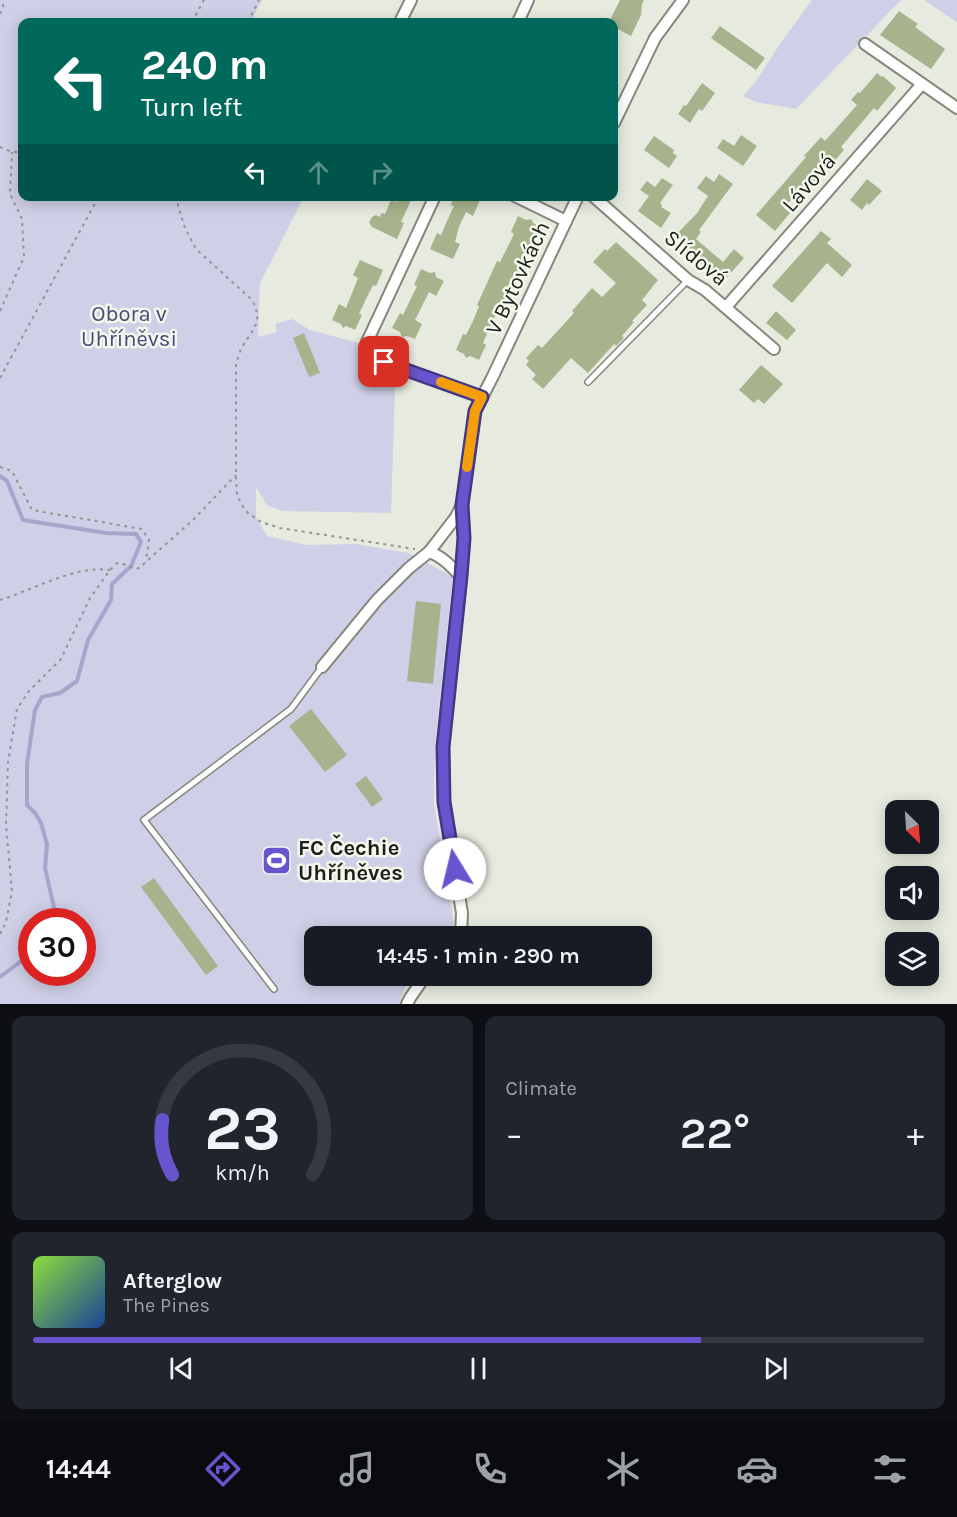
<!DOCTYPE html>
<meta charset="utf-8">
<style>
:root{--surface:#171b24;--page:#20242c;--text:#f1f3f6;--muted:#9ea1a6;--line:#363941;--accent:#6854cd}
body{margin:0;font-family:Karla,sans-serif;background:var(--page);color:var(--text);height:100vh;display:flex;flex-direction:column;font-size:22px;white-space:nowrap}
*{box-sizing:border-box;margin:0}
p{font-size:20px;color:var(--muted)}
.icon{flex:none;width:33px;height:33px;fill:none;stroke:currentColor;stroke-width:2;stroke-linecap:round;stroke-linejoin:round}
.map{position:relative;height:1004px;overflow:hidden}
.sheet{display:flex;flex-direction:column;gap:12px;padding:12px;background:#0d0f14;flex:1}
.sheet>*{flex:none}
.hud{position:absolute;left:18px;top:18px;width:600px;height:183px;border-radius:12px;box-shadow:0 3px 15px #0003;background:#00695c;color:#fff;overflow:hidden}
.needle{width:39px;rotate:155deg}
.buttons{position:absolute;left:885px;top:800px;display:grid;gap:12px}
.buttons a{display:grid;place-items:center;width:54px;height:54px;border-radius:12px;background:var(--surface);box-shadow:0 3px 15px #0003;font-size:30px}
.speed{position:absolute;left:18px;top:908px;display:flex;gap:12px;font-size:30px;font-weight:700;text-align:center}
.speed>*{display:grid;place-content:center;width:78px;height:78px;border-radius:50%;background:var(--surface);box-shadow:0 3px 15px #0003;line-height:1}
.speed .limit{border:9px solid #d22;background:#fff;color:#111}
.pin{position:absolute;display:grid;place-items:center;width:51px;height:51px;color:#fff;margin:-26px;border-radius:12px;box-shadow:0 3px 9px #0006}
.me{position:absolute;width:66px;margin:-33px;rotate:351deg;stroke-linejoin:round;filter:drop-shadow(0 0 4px #0008)}
.turn{display:flex;align-items:center;gap:21px;height:126px;padding:0 24px;font-size:27px}
.turn .icon{width:78px;height:78px;stroke-width:2.5}
.turn b{display:block;font-size:42px;line-height:51px}
.lanes{display:flex;align-items:center;height:57px;padding:0 24px;background:#0003;justify-content:center;gap:30px;direction:ltr}
.lanes .off{opacity:.35}
.big{font-size:45px;font-weight:600;line-height:1.1}
.sheet .card{flex:1;display:flex;flex-direction:column;justify-content:center;gap:9px;min-width:0;padding:0 21px;border-radius:12px;background:var(--page)}
.sheet .dial{align-items:center;gap:0}
.dial svg{height:156px;overflow:visible;fill:none;stroke:var(--line);stroke-width:7;stroke-linecap:round;text-anchor:middle}
.dial text{fill:var(--text);stroke:none}
.song{display:flex;align-items:center;gap:18px}
.cover{width:72px;height:72px;border-radius:9px;background:linear-gradient(135deg,hsl(90 70% 55%),hsl(220 70% 35%))}
.played{height:6px;border-radius:3px;background:linear-gradient(90deg,var(--accent) 75%,var(--line) 75%)}
.keys{display:flex;justify-content:space-around;direction:ltr}
.heat{display:flex;justify-content:space-between;align-items:center;font-size:33px;direction:ltr}
.sheet .tiles{flex:1;display:grid;gap:12px;grid-template-columns:1fr 1fr}
.card:last-child{grid-column:span 2}
.trip{position:absolute;left:304px;top:926px;width:348px;height:60px;border-radius:12px;background:var(--surface);box-shadow:0 3px 15px #0003;font-weight:600;line-height:60px;text-align:center}
.menu{display:flex;height:96px;justify-content:space-around;align-items:center;background:#090b0e;color:var(--muted)}
.menu .icon{width:42px;height:42px}
.menu .on{color:var(--accent)}
.menu b{font-size:27px;color:var(--text)}
.map>svg:first-child{display:block}
.green{fill:#cfcfe7;fill-rule:evenodd}
.lines{fill:none;stroke-linecap:round;stroke-linejoin:round}
.stream{stroke:#a6a5cb;stroke-width:4}
.building{fill:#a7b38d}
.lane-casing{stroke:#84887c;stroke-width:8}
.street-casing{stroke:#84887c;stroke-width:14}
.path{stroke:#92958c;stroke-width:2;stroke-dasharray:3 4.5;stroke-linecap:butt}
.lane{stroke:#fff;stroke-width:5}
.street{stroke:#fff;stroke-width:10}
.route-casing{stroke:#443785;stroke-width:15}
.route{stroke:#6854cd;stroke-width:10}
.slow{stroke:#f59e0b;stroke-width:10}
.labels{text-anchor:middle;dominant-baseline:central;stroke-width:5;stroke-linejoin:round;paint-order:stroke}
.street-label{font-size:22px;fill:#1d1e1a;stroke:#f4f8ec}
.park-label{font-size:22px;fill:#4b477a;stroke:#f4f8ec}
.poi-label{font-size:22px;font-weight:bold;fill:#1d1e1a;stroke:#f4f8ec;text-anchor:start}
</style>
<div class="map">
<svg width="957" height="1004" viewBox="0 0 957 1004">
<rect width="100%" height="100%" fill="#e7ebdf"/>
<!-- green -->
<g class="green">
<path d="M0 0H262L251 22H22V196L304 197 260 283 258 337 277 332 275 324 292 319 310 330 396 353 391 513 282 511 267 505 256 487V517L267 536 307 545 356 544 409 553 453 577 435 744 434 804 454 923 448 936H315V975H416L405 987 399 1004H0ZM32 921H82V972H32Z"/>
<polygon points="812,0 901,0 796,109 756,102 743,96 756,81 782,41"/>
<polygon points="924,0 957,0 957,22"/>
</g>
<g class="lines">
<!-- stream -->
<g class="stream">
<polyline points="0,476 7,481 23,520 106,533 136,534 141,542 131,566 112,584 111,600 88,640 77,681 60,693 42,697 35,710 27,764 27,805 35,813 41,823 47,844 45,868 57,921"/>
<polyline points="0,977 32,953"/>
</g>
</g>
<!-- building -->
<g class="building">
<polygon points="620,0 644,0 642,4 641,15 631,36 614,27 614,22 609,22"/>
<polygon points="899,11 918,24 915,27 945,49 931,69 880,35"/>
<polygon points="720,26 765,58 756,70 711,38"/>
<polygon points="877,73 882,77 883,76 896,88 877,111 874,108 841,147 844,150 813,186 808,181 784,208 790,213 775,231 756,215 783,184 806,157 804,156 821,137 825,141 857,105 851,100 858,92 860,93"/>
<polygon points="702,83 715,93 702,111 699,109 690,123 678,114 684,105 686,106"/>
<polygon points="741,135 757,146 743,166 717,148 723,139 734,146"/>
<polygon points="654,136 674,150 673,153 677,156 669,168 644,150"/>
<polygon points="719,174 733,184 699,230 701,232 696,239 723,262 734,249 744,258 722,283 699,262 702,258 674,237 697,213 708,196 697,188 706,176 714,182"/>
<polygon points="662,178 673,185 660,203 662,205 661,207 671,213 661,228 638,211 649,196 640,190 647,181 655,187"/>
<polygon points="867,179 882,191 869,205 867,203 862,210 850,200"/>
<polygon points="398,196 413,196 401,222 404,223 397,239 372,227 369,222 372,217 376,215 380,217 381,213 385,214 391,200 396,202"/>
<polygon points="454,196 473,196 480,200 473,216 466,212 459,227 455,242 460,244 453,259 430,249 437,233 441,235 447,221 454,206 451,205"/>
<polygon points="518,216 526,220 531,219 533,223 541,227 534,243 531,241 517,270 520,272 500,316 496,314 489,329 483,343 486,345 479,360 470,356 466,358 464,354 456,350 463,334 466,335 473,321 479,306 477,305 497,261 500,262 514,234 511,232"/>
<polygon points="821,231 831,239 827,243 852,265 842,277 827,263 792,303 772,286"/>
<polygon points="616,242 658,280 642,300 647,305 632,321 634,322 622,336 624,338 616,346 614,344 588,373 571,358 543,389 532,379 536,375 526,365 529,361 526,358 538,345 542,348 574,313 572,311 592,288 602,297 616,283 593,262 605,249 607,251"/>
<polygon points="360,260 383,270 376,286 373,285 366,299 359,314 362,315 355,330 346,326 343,328 341,324 332,320 339,304 346,308 358,278 353,275"/>
<polygon points="421,269 430,273 435,272 436,277 444,281 436,296 429,292 415,320 422,324 415,339 407,336 402,337 400,332 392,328 400,313 403,315 417,286 414,285"/>
<polygon points="776,311 796,330 787,340 766,323"/>
<polygon points="304,333 320,373 309,377 293,338"/>
<polygon points="761,365 783,384 764,404 758,399 754,403 739,390"/>
<polygon points="416,601 441,604 433,684 407,681"/>
<polygon points="311,709 347,755 325,772 289,726"/>
<polygon points="366,776 383,799 372,807 355,784"/>
<polygon points="154,878 218,966 206,975 141,887"/>
</g>
<g class="lines">
<defs>
<g id="lane">
<polyline points="384,362 482,397"/>
<polyline points="588,382 688,280"/>
<polyline points="274,989 144,820 291,709 322,667"/>
</g>
<g id="street">
<polyline points="400,22 411,0"/>
<polyline points="518,22 528,0"/>
<polyline points="865,44 957,108"/>
<polyline points="614,123 655,38 683,0"/>
<polyline points="515,196 566,221"/>
<polyline points="593,196 688,280 705,290 774,349"/>
<polyline points="726,307 922,84"/>
<polyline points="367,342 435,196"/>
<path d="M429 552C442 556 452 567 461 577"/>
<polyline points="322,667 377,600 409,568 429,552 456,517 462,505 475,411 493,376 578,196"/>
<polyline points="461,936 462,913 444,802 443,747 461,577 464,538 462,507"/>
<polyline points="407,1004 410,998 426,975"/>
</g>
</defs>
<!-- lane casing -->
<use href="#lane" class="lane-casing"/>
<!-- street casing -->
<use href="#street" class="street-casing"/>
<!-- path -->
<g class="path">
<polyline points="0,14 5,0"/>
<polyline points="192,22 204,0"/>
<polyline points="248,22 259,0"/>
<polyline points="0,147 12,152 22,152"/>
<path d="M177 196 178 206 185 228 196 249 252 300C264 322 253 328 243 346 239 352 238 358 236 365V475L237 495 243 507 248 513 261 522 280 528 415 549"/>
<polyline points="0,311 24,257 22,219 10,194 12,152"/>
<polyline points="0,378 99,196"/>
<polyline points="0,467 12,471 32,510 142,529 149,540 146,561"/>
<path d="M0 600C33 590 75 565 110 570"/>
<polyline points="0,934 6,922 12,891 6,825 8,762 17,709 29,691 61,659 90,598 110,570 117,563 123,564 135,569 139,568 193,520 236,475"/>
</g>
<!-- lane -->
<use href="#lane" class="lane"/>
<!-- street -->
<use href="#street" class="street"/>
</g>
<g class="lines">
<defs>
<polyline id="route" points="384,362 482,397 475,411 462,505 464,538 461,576 443,747 444,802 455,869"/>
</defs>
<!-- route casing -->
<use href="#route" class="route-casing"/>
<!-- route -->
<use href="#route" class="route"/>
<!-- slow -->
<polyline class="slow" points="441,382 482,397 475,411 467,467"/>
</g>
<!-- icons -->
<defs>
<symbol id="stadium-square" viewBox="-11 -11 22 22"><rect x="-9" y="-9" width="18" height="18" rx="4" fill="#6854cd" stroke="#f4f8ec"/><path d="M0-5a6.5 5 0 1 0 0 10a6.5 5 0 1 0 0-10ZM-3.5-1.8h7v3.6h-7Z" fill="#fff"/></symbol>
</defs>
<g fill-rule="evenodd">
<use href="#stadium-square" x="260" y="844" width="33" height="33"/>
</g>
<g class="labels">
<!-- street labels -->
<g class="street-label">
<text transform="translate(809 183) rotate(-49)">Lávová</text>
<text transform="translate(696 258) rotate(39)">Slídová</text>
<text transform="translate(518 278) rotate(-65)">V Bytovkách</text>
</g>
<!-- park labels -->
<g class="park-label">
<text x="129" y="314">Obora v<tspan x="129" dy="25">Uhříněvsi</tspan></text>
</g>
<!-- poi labels -->
<g class="poi-label">
<text x="298" y="848">FC Čechie<tspan x="298" dy="25">Uhříněves</tspan></text>
</g>
</g>
</svg>
<div class="buttons">
<a><svg class="needle" viewBox="-14 -14 28 28"><path d="M0-13l5 13h-10z" fill="#e53935"/><path d="M0 13l5-13h-10z" fill="#9ea1a6"/></svg></a>
<a><svg class="icon" aria-label="sound" viewBox="0 0 24 24"><path d="M4 9h4l5-4v14l-5-4H4zM17 9q2 3 0 6"/></svg></a>
<a><svg class="icon" aria-label="layers" viewBox="0 0 24 24"><path d="M12 4l9 5-9 5-9-5zM3 14l9 5 9-5"/></svg></a>
</div>
<div class="speed"><div class="limit">30</div></div>
<div class="pin" style="left:384px;top:362px;background:#d93025"><svg class="icon" aria-label="arrive" viewBox="0 0 24 24"><path d="M6 21V4h12l-3 4 3 4H6"/></svg></div>
<svg class="me" style="left:455px;top:869px" viewBox="-20 -20 40 40"><circle r="19" fill="#fff"/><path d="M0-13L10 11 0 6-10 11z" fill="#6854cd"/></svg>
<div class="trip">14:45 · 1 min · 290 m</div>
<div class="hud">
<div class="turn"><svg class="icon" aria-label="left" viewBox="0 0 24 24"><path d="M17 20v-9H6M10 6l-5 5 5 5"/></svg><div><b>240 m</b>Turn left</div></div>
<div class="lanes"><svg class="icon" aria-label="left" viewBox="0 0 24 24"><path d="M17 20v-9H6M10 6l-5 5 5 5"/></svg><svg class="icon off" aria-label="ahead" viewBox="0 0 24 24"><path d="M12 20V5M6 11l6-6 6 6"/></svg><svg class="icon off" aria-label="right" viewBox="0 0 24 24"><path d="M7 20v-9h11M14 6l5 5-5 5"/></svg></div>
</div>
</div>
<section class="sheet">
<div class="tiles">
<div class="card dial"><svg viewBox="0 0 100 80">
<path d="M14 69A42 42 0 1 1 86 69"/>
<path d="M14 69A42 42 0 0 1 9 41" stroke="#6854cd"/>
<text x="50" y="56" font-size="32" font-weight="700">23</text>
<text x="50" y="72" font-size="11">km/h</text>
</svg></div>
<div class="card"><p>Climate</p>
<div class="heat"><a>−</a><b class="big">22°</b><a>+</a></div>
</div>
<div class="card">
<div class="song"><i class="cover"></i><div><b>Afterglow</b><p>The Pines</p></div></div>
<div class="played"></div>
<div class="keys"><svg class="icon" aria-label="previous" viewBox="0 0 24 24"><path d="M18 5L8 12l10 7zM5 5v14"/></svg><svg class="icon" aria-label="pause" viewBox="0 0 24 24"><path d="M8 5v14M16 5v14"/></svg><svg class="icon" aria-label="next" viewBox="0 0 24 24"><path d="M6 5l10 7-10 7zM19 5v14"/></svg></div>
</div>
</div>
</section>
<nav class="menu">
<b>14:44</b>
<svg class="icon on" aria-label="directions" viewBox="0 0 24 24"><path d="M12 3l9 9-9 9-9-9zM9 14v-3h6M13 9l2 2-2 2"/></svg>
<svg class="icon" aria-label="music" viewBox="0 0 24 24"><path d="M9 18V5l10-2v13"/><circle cx="6" cy="18" r="3"/><circle cx="16" cy="16" r="3"/></svg>
<svg class="icon" aria-label="phone" viewBox="0 0 24 24"><path d="M5 4h4l2 5-3 2q2 4 5 5l2-3 5 2v4C11 20 4 13 5 4z"/></svg>
<svg class="icon" aria-label="climate" viewBox="0 0 24 24"><path d="M12 3v18M4 7l16 10M4 17L20 7"/></svg>
<svg class="icon" aria-label="car" viewBox="0 0 24 24"><path d="M5 17H2v-5l4-1 3-4h7l3 4 3 1v5h-3M9 17h6M6 11h13"/><circle cx="7" cy="17" r="2"/><circle cx="17" cy="17" r="2"/></svg>
<svg class="icon" aria-label="filters" viewBox="0 0 24 24"><path d="M4 7h16M4 17h16"/><circle cx="9" cy="7" r="2"/><circle cx="15" cy="17" r="2"/></svg>
</nav>
